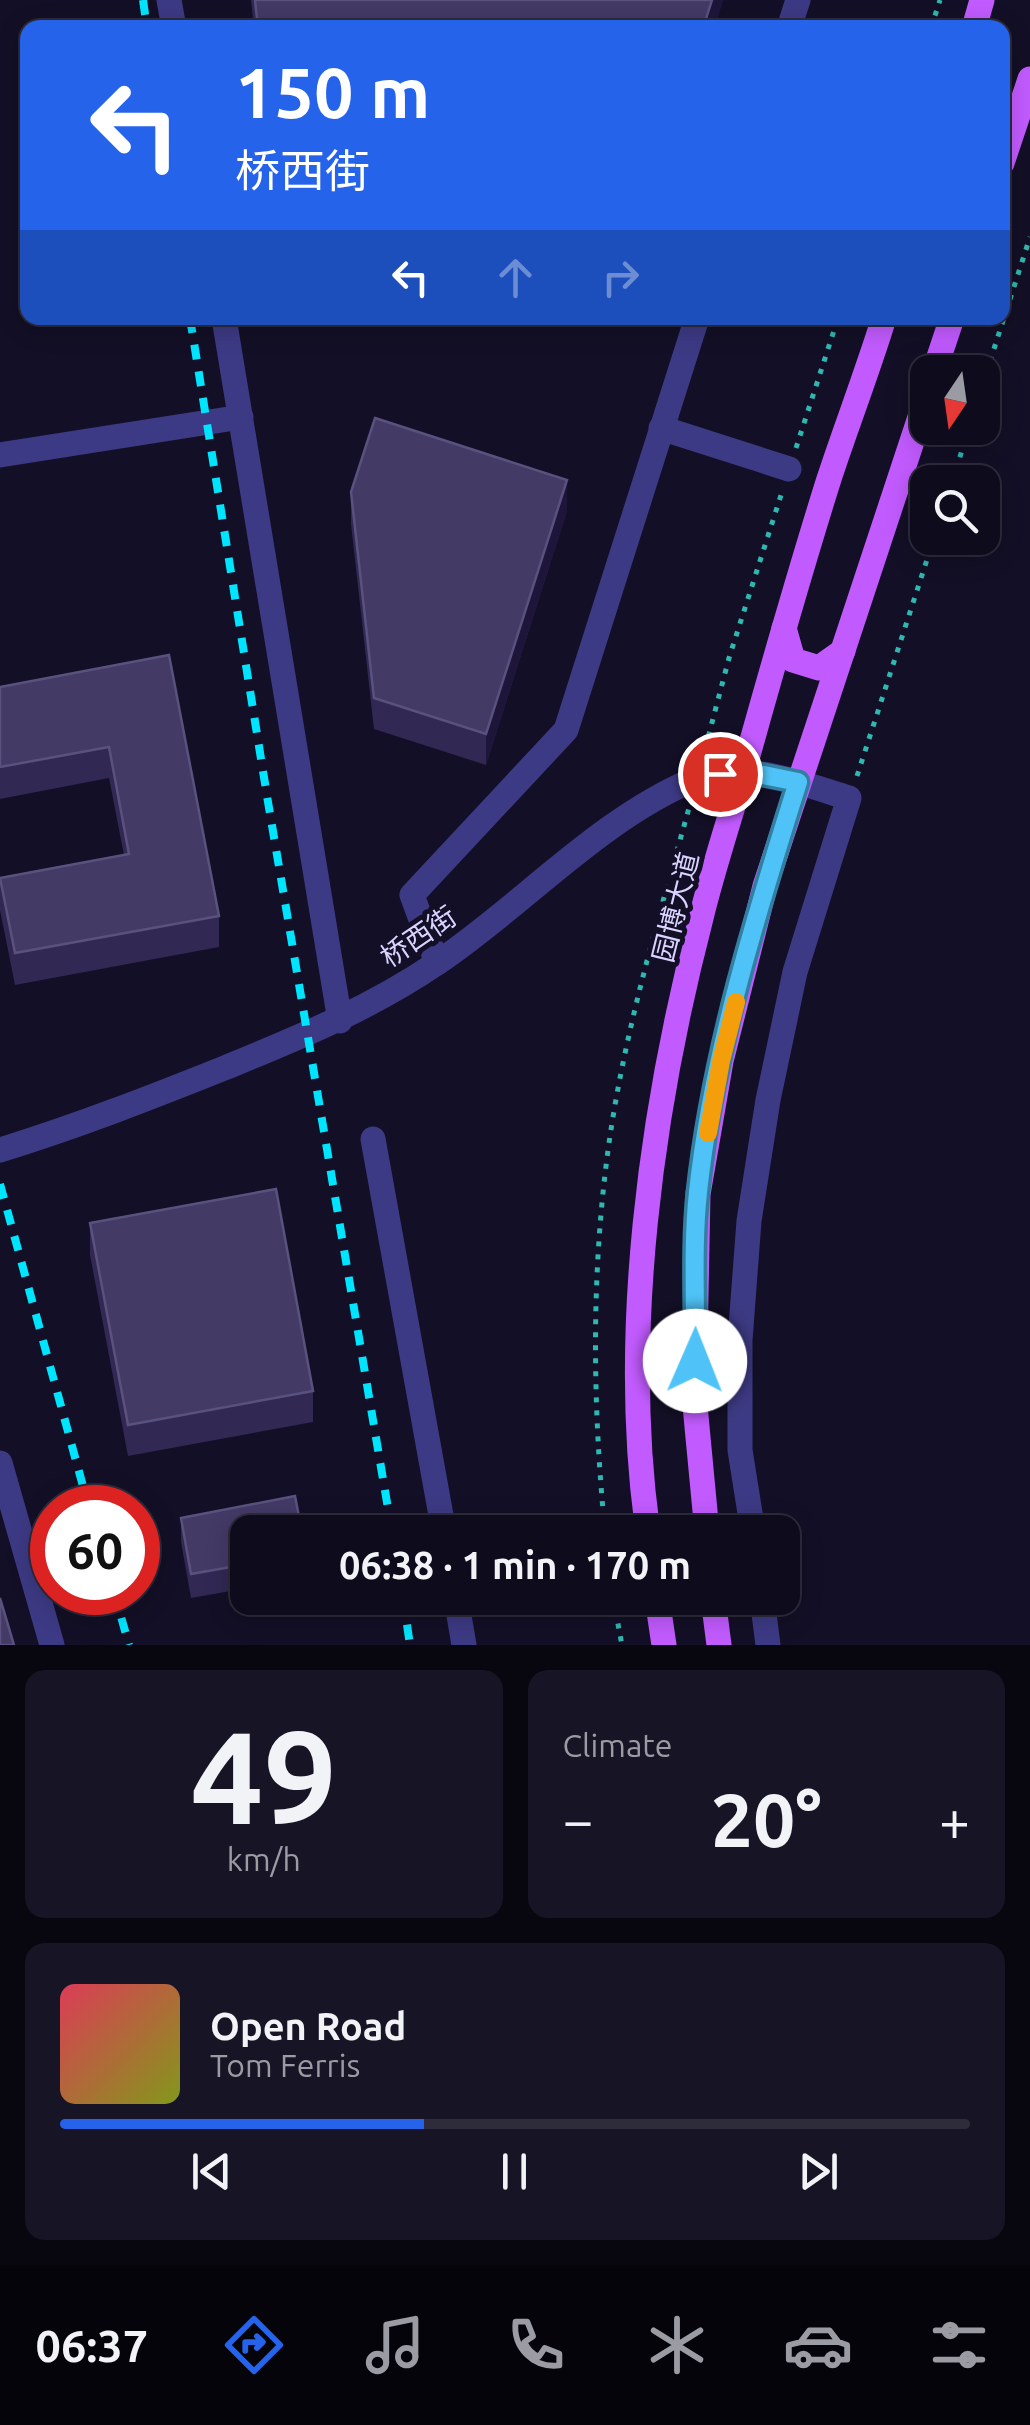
<!DOCTYPE html>
<meta charset="utf-8">
<style>
:root{--surface:#0e0b1c;--page:#171425;--text:#f1f3f6;--muted:#9b9ba3;--line:#2e2b3b;--accent:#2563eb}
body{margin:0;font-family:Ubuntu,"Noto Sans SC",sans-serif;background:var(--page);color:var(--text);height:100vh;display:flex;flex-direction:column;font-size:38px;white-space:nowrap}
*{box-sizing:border-box;margin:0}
p{font-size:32px;color:var(--muted)}
.icon{flex:none;width:55px;height:55px;fill:none;stroke:currentColor;stroke-width:2;stroke-linecap:round;stroke-linejoin:round}
.map{position:relative;height:1645px;overflow:hidden}
.panel{display:flex;flex-direction:column;gap:25px;padding:25px;background:#08060f;flex:1}
.panel>*{flex:none}
.guide{position:absolute;left:20px;top:20px;width:990px;height:305px;border-radius:20px;box-shadow:0 5px 25px #0003,0 0 0 2px var(--line);background:#2563eb;color:#fff;overflow:hidden}
.needle{width:65px;rotate:193deg}
.tools{position:absolute;left:910px;top:355px;display:grid;gap:20px}
.tools a{display:grid;place-items:center;width:90px;height:90px;border-radius:20px;background:var(--surface);box-shadow:0 5px 25px #0003,0 0 0 2px var(--line);font-size:50px}
.speed{position:absolute;left:30px;top:1485px;display:flex;gap:20px;font-size:50px;font-weight:700;text-align:center}
.speed>*{display:grid;place-content:center;width:130px;height:130px;border-radius:50%;background:var(--surface);box-shadow:0 5px 25px #0003,0 0 0 2px var(--line);line-height:1}
.speed .limit{border:15px solid #d22;background:#fff;color:#111}
.pin{position:absolute;display:grid;place-items:center;width:85px;height:85px;color:#fff;margin:-42px;border:5px solid #fff;border-radius:50%;box-shadow:0 2px 10px #0007}
.me{position:absolute;width:110px;margin:-55px;rotate:1deg;stroke-linejoin:round;filter:drop-shadow(0 0 8px #0008)}
.turn{display:flex;align-items:center;gap:35px;height:210px;padding:0 50px;font-size:45px}
.turn .icon{width:130px;height:130px;stroke-width:2.5}
.turn b{display:block;font-size:70px;line-height:85px}
.lanes{display:flex;align-items:center;height:95px;padding:0 50px;background:#0003;justify-content:center;gap:50px;direction:ltr}
.lanes .off{opacity:.35}
.big{font-size:75px;font-weight:600;line-height:1.1}
.panel .tile{flex:1;display:flex;flex-direction:column;justify-content:center;gap:15px;min-width:0;padding:0 35px;border-radius:20px;background:var(--page)}
.panel .dial{align-items:center;gap:0}
.dial b{font-size:130px;line-height:1}
.song{display:flex;align-items:center;gap:30px}
.cover{width:120px;height:120px;border-radius:15px;background:linear-gradient(135deg,hsl(350 70% 55%),hsl(70 70% 35%))}
.played{height:10px;border-radius:5px;background:linear-gradient(90deg,var(--accent) 40%,var(--line) 40%)}
.keys{display:flex;justify-content:space-around;direction:ltr}
.heat{display:flex;justify-content:space-between;align-items:center;font-size:55px;direction:ltr}
.panel .tiles{flex:1;display:grid;gap:25px;grid-template-columns:1fr 1fr}
.tile:last-child{grid-column:span 2}
.trip{position:absolute;left:230px;top:1515px;width:570px;height:100px;border-radius:20px;background:var(--surface);box-shadow:0 5px 25px #0003,0 0 0 2px var(--line);font-weight:600;line-height:100px;text-align:center}
.tabs{display:flex;height:160px;justify-content:space-around;align-items:center;background:#06040b;color:var(--muted)}
.tabs .icon{width:70px;height:70px}
.tabs .on{color:var(--accent)}
.tabs b{font-size:45px;color:var(--text)}
.map>svg:first-child{display:block}
.lines{fill:none;stroke-linecap:round;stroke-linejoin:round}
.path{stroke:#2fb8b0;stroke-width:5;stroke-dasharray:5 8;stroke-linecap:butt}
.minor{stroke:#3d3a85;stroke-width:25}
.major{stroke:#c25bff;stroke-width:25}
.rail{stroke:#00e5ff;stroke-width:8;stroke-dasharray:15 12;stroke-linecap:butt}
.wall{fill:#312854}
.shaded-wall{fill:#1d163a}
.building{fill:#433a66;stroke:#5a527e;stroke-width:2.5}
.route-casing{stroke:#337fa1;stroke-width:25}
.route{stroke:#4fc3f7;stroke-width:18}
.slow{stroke:#f59e0b;stroke-width:18}
.labels{text-anchor:middle;dominant-baseline:central;stroke-width:10;stroke-linejoin:round;paint-order:stroke}
.street-label{font-size:28px;fill:#d9d4ff;stroke:#130f26}
</style>
<div class="map">
<svg width="1030" height="1645" viewBox="0 0 1030 1645">
<rect width="100%" height="100%" fill="#130f26"/>
<g class="lines">
<!-- path -->
<g class="path">
<polyline points="931,28 940,0"/>
<polyline points="982,386 1030,237"/>
<polyline points="796,448 838,318"/>
<polyline points="952,482 969,428"/>
<polyline points="705,749 729,658 782,492"/>
<polyline points="857,776 934,538"/>
<path d="M605 1532C593 1408 591 1283 607 1158 622 1040 657 923 689 808"/>
<polyline points="613,1598 622,1645"/>
</g>
<!-- minor -->
<g class="minor">
<polyline points="169,0 174,28"/>
<polyline points="789,28 798,0"/>
<polyline points="224,318 340,1021"/>
<polyline points="661,428 789,469"/>
<polyline points="0,455 241,417"/>
<polyline points="437,963 412,895 566,730 697,318"/>
<polyline points="373,1139 444,1532"/>
<path d="M0 1150C78 1126 152 1097 227 1067 300 1037 371 1008 437 963 522 906 599 819 695 779 742 759 803 784 849 798L795 972 768 1100 749 1221 740 1340V1450L753 1532"/>
<polyline points="0,1463 52,1645"/>
<polyline points="456,1598 464,1645"/>
<polyline points="762,1598 768,1645"/>
</g>
<!-- major -->
<g class="major">
<polyline points="974,28 982,0"/>
<polyline points="1002,163 1030,79"/>
<polyline points="934,372 952,318"/>
<polyline points="784,628 793,660 819,668 843,651"/>
<path d="M648 1532C620 1335 651 1110 701 918 713 869 729 821 743 773 770 676 798 578 828 482 846 427 867 373 884 318"/>
<polyline points="707,1532 694,1395 698,1194 721,1061 765,886 928,393"/>
<polyline points="657,1598 664,1645"/>
<polyline points="713,1598 719,1645"/>
</g>
<!-- rail -->
<g class="rail">
<polyline points="143,0 147,28"/>
<polyline points="190,318 267,796 392,1532"/>
<polyline points="0,1184 89,1508"/>
<polyline points="114,1592 129,1645"/>
<polyline points="403,1598 410,1645"/>
</g>
</g>
<!-- wall -->
<g class="wall">
<polygon points="251,0 723,0 714,28 254,28"/>
<polygon points="351,492 567,511 486,765 374,729 351,524"/>
<polygon points="169,655 219,916 219,947 15,985 0,910 0,878 124,855 109,778 0,799 0,687"/>
<polygon points="90,1223 313,1391 313,1422 128,1456 90,1255"/>
<polygon points="181,1518 248,1532 248,1588 191,1598 181,1542"/>
</g>
<!-- shaded-wall -->
<g class="shaded-wall">
<polygon points="712,0 723,0 714,28 703,28"/>
<polygon points="567,480 567,511 486,765 486,734"/>
</g>
<!-- building -->
<g class="building">
<polygon points="255,0 712,0 703,28 258,28"/>
<polygon points="375,418 567,480 486,734 374,698 351,492"/>
<polygon points="169,655 219,916 15,953 0,878 129,854 109,747 0,767 0,687"/>
<polygon points="276,1189 313,1391 128,1425 90,1223"/>
<polygon points="295,1496 302,1532 248,1532 248,1564 191,1574 181,1518"/>
<polygon points="0,1598 14,1645 0,1645"/>
</g>
<g class="lines">
<defs>
<path id="route" d="M695 1361C696 1306 692 1248 698 1192 713 1053 756 915 798 782L743 771 720 774"/>
</defs>
<!-- route casing -->
<use href="#route" class="route-casing"/>
<!-- route -->
<use href="#route" class="route"/>
<!-- slow -->
<polyline class="slow" points="708,1133 721,1061 736,1002"/>
</g>
<g class="labels">
<!-- street labels -->
<g class="street-label">
<text transform="translate(675 907) rotate(-76)">园博大道</text>
<text transform="translate(418 936) rotate(-34)">桥西街</text>
</g>
</g>
</svg>
<div class="tools">
<a><svg class="needle" viewBox="-14 -14 28 28"><path d="M0-13l5 13h-10z" fill="#e53935"/><path d="M0 13l5-13h-10z" fill="#9b9ba3"/></svg></a>
<a><svg class="icon" aria-label="search" viewBox="0 0 24 24"><circle cx="10" cy="10" r="6"/><path d="M15 15l6 6"/></svg></a>
</div>
<div class="speed"><div class="limit">60</div></div>
<div class="pin" style="left:720px;top:774px;background:#d93025"><svg class="icon" aria-label="arrive" viewBox="0 0 24 24"><path d="M6 21V4h12l-3 4 3 4H6"/></svg></div>
<svg class="me" style="left:695px;top:1361px" viewBox="-20 -20 40 40"><circle r="19" fill="#fff"/><path d="M0-13L10 11 0 6-10 11z" fill="#4fc3f7"/></svg>
<div class="trip">06:38 · 1 min · 170 m</div>
<div class="guide">
<div class="turn"><svg class="icon" aria-label="left" viewBox="0 0 24 24"><path d="M17 20v-9H6M10 6l-5 5 5 5"/></svg><div><b>150 m</b>桥西街</div></div>
<div class="lanes"><svg class="icon" aria-label="left" viewBox="0 0 24 24"><path d="M17 20v-9H6M10 6l-5 5 5 5"/></svg><svg class="icon off" aria-label="ahead" viewBox="0 0 24 24"><path d="M12 20V5M6 11l6-6 6 6"/></svg><svg class="icon off" aria-label="right" viewBox="0 0 24 24"><path d="M7 20v-9h11M14 6l5 5-5 5"/></svg></div>
</div>
</div>
<section class="panel">
<div class="tiles">
<div class="tile dial"><b>49</b><p>km/h</p></div>
<div class="tile"><p>Climate</p>
<div class="heat"><a>−</a><b class="big">20°</b><a>+</a></div>
</div>
<div class="tile">
<div class="song"><i class="cover"></i><div><b>Open Road</b><p>Tom Ferris</p></div></div>
<div class="played"></div>
<div class="keys"><svg class="icon" aria-label="previous" viewBox="0 0 24 24"><path d="M18 5L8 12l10 7zM5 5v14"/></svg><svg class="icon" aria-label="pause" viewBox="0 0 24 24"><path d="M8 5v14M16 5v14"/></svg><svg class="icon" aria-label="next" viewBox="0 0 24 24"><path d="M6 5l10 7-10 7zM19 5v14"/></svg></div>
</div>
</div>
</section>
<nav class="tabs">
<b>06:37</b>
<svg class="icon on" aria-label="directions" viewBox="0 0 24 24"><path d="M12 3l9 9-9 9-9-9zM9 14v-3h6M13 9l2 2-2 2"/></svg>
<svg class="icon" aria-label="music" viewBox="0 0 24 24"><path d="M9 18V5l10-2v13"/><circle cx="6" cy="18" r="3"/><circle cx="16" cy="16" r="3"/></svg>
<svg class="icon" aria-label="phone" viewBox="0 0 24 24"><path d="M5 4h4l2 5-3 2q2 4 5 5l2-3 5 2v4C11 20 4 13 5 4z"/></svg>
<svg class="icon" aria-label="climate" viewBox="0 0 24 24"><path d="M12 3v18M4 7l16 10M4 17L20 7"/></svg>
<svg class="icon" aria-label="car" viewBox="0 0 24 24"><path d="M5 17H2v-5l4-1 3-4h7l3 4 3 1v5h-3M9 17h6M6 11h13"/><circle cx="7" cy="17" r="2"/><circle cx="17" cy="17" r="2"/></svg>
<svg class="icon" aria-label="filters" viewBox="0 0 24 24"><path d="M4 7h16M4 17h16"/><circle cx="9" cy="7" r="2"/><circle cx="15" cy="17" r="2"/></svg>
</nav>
